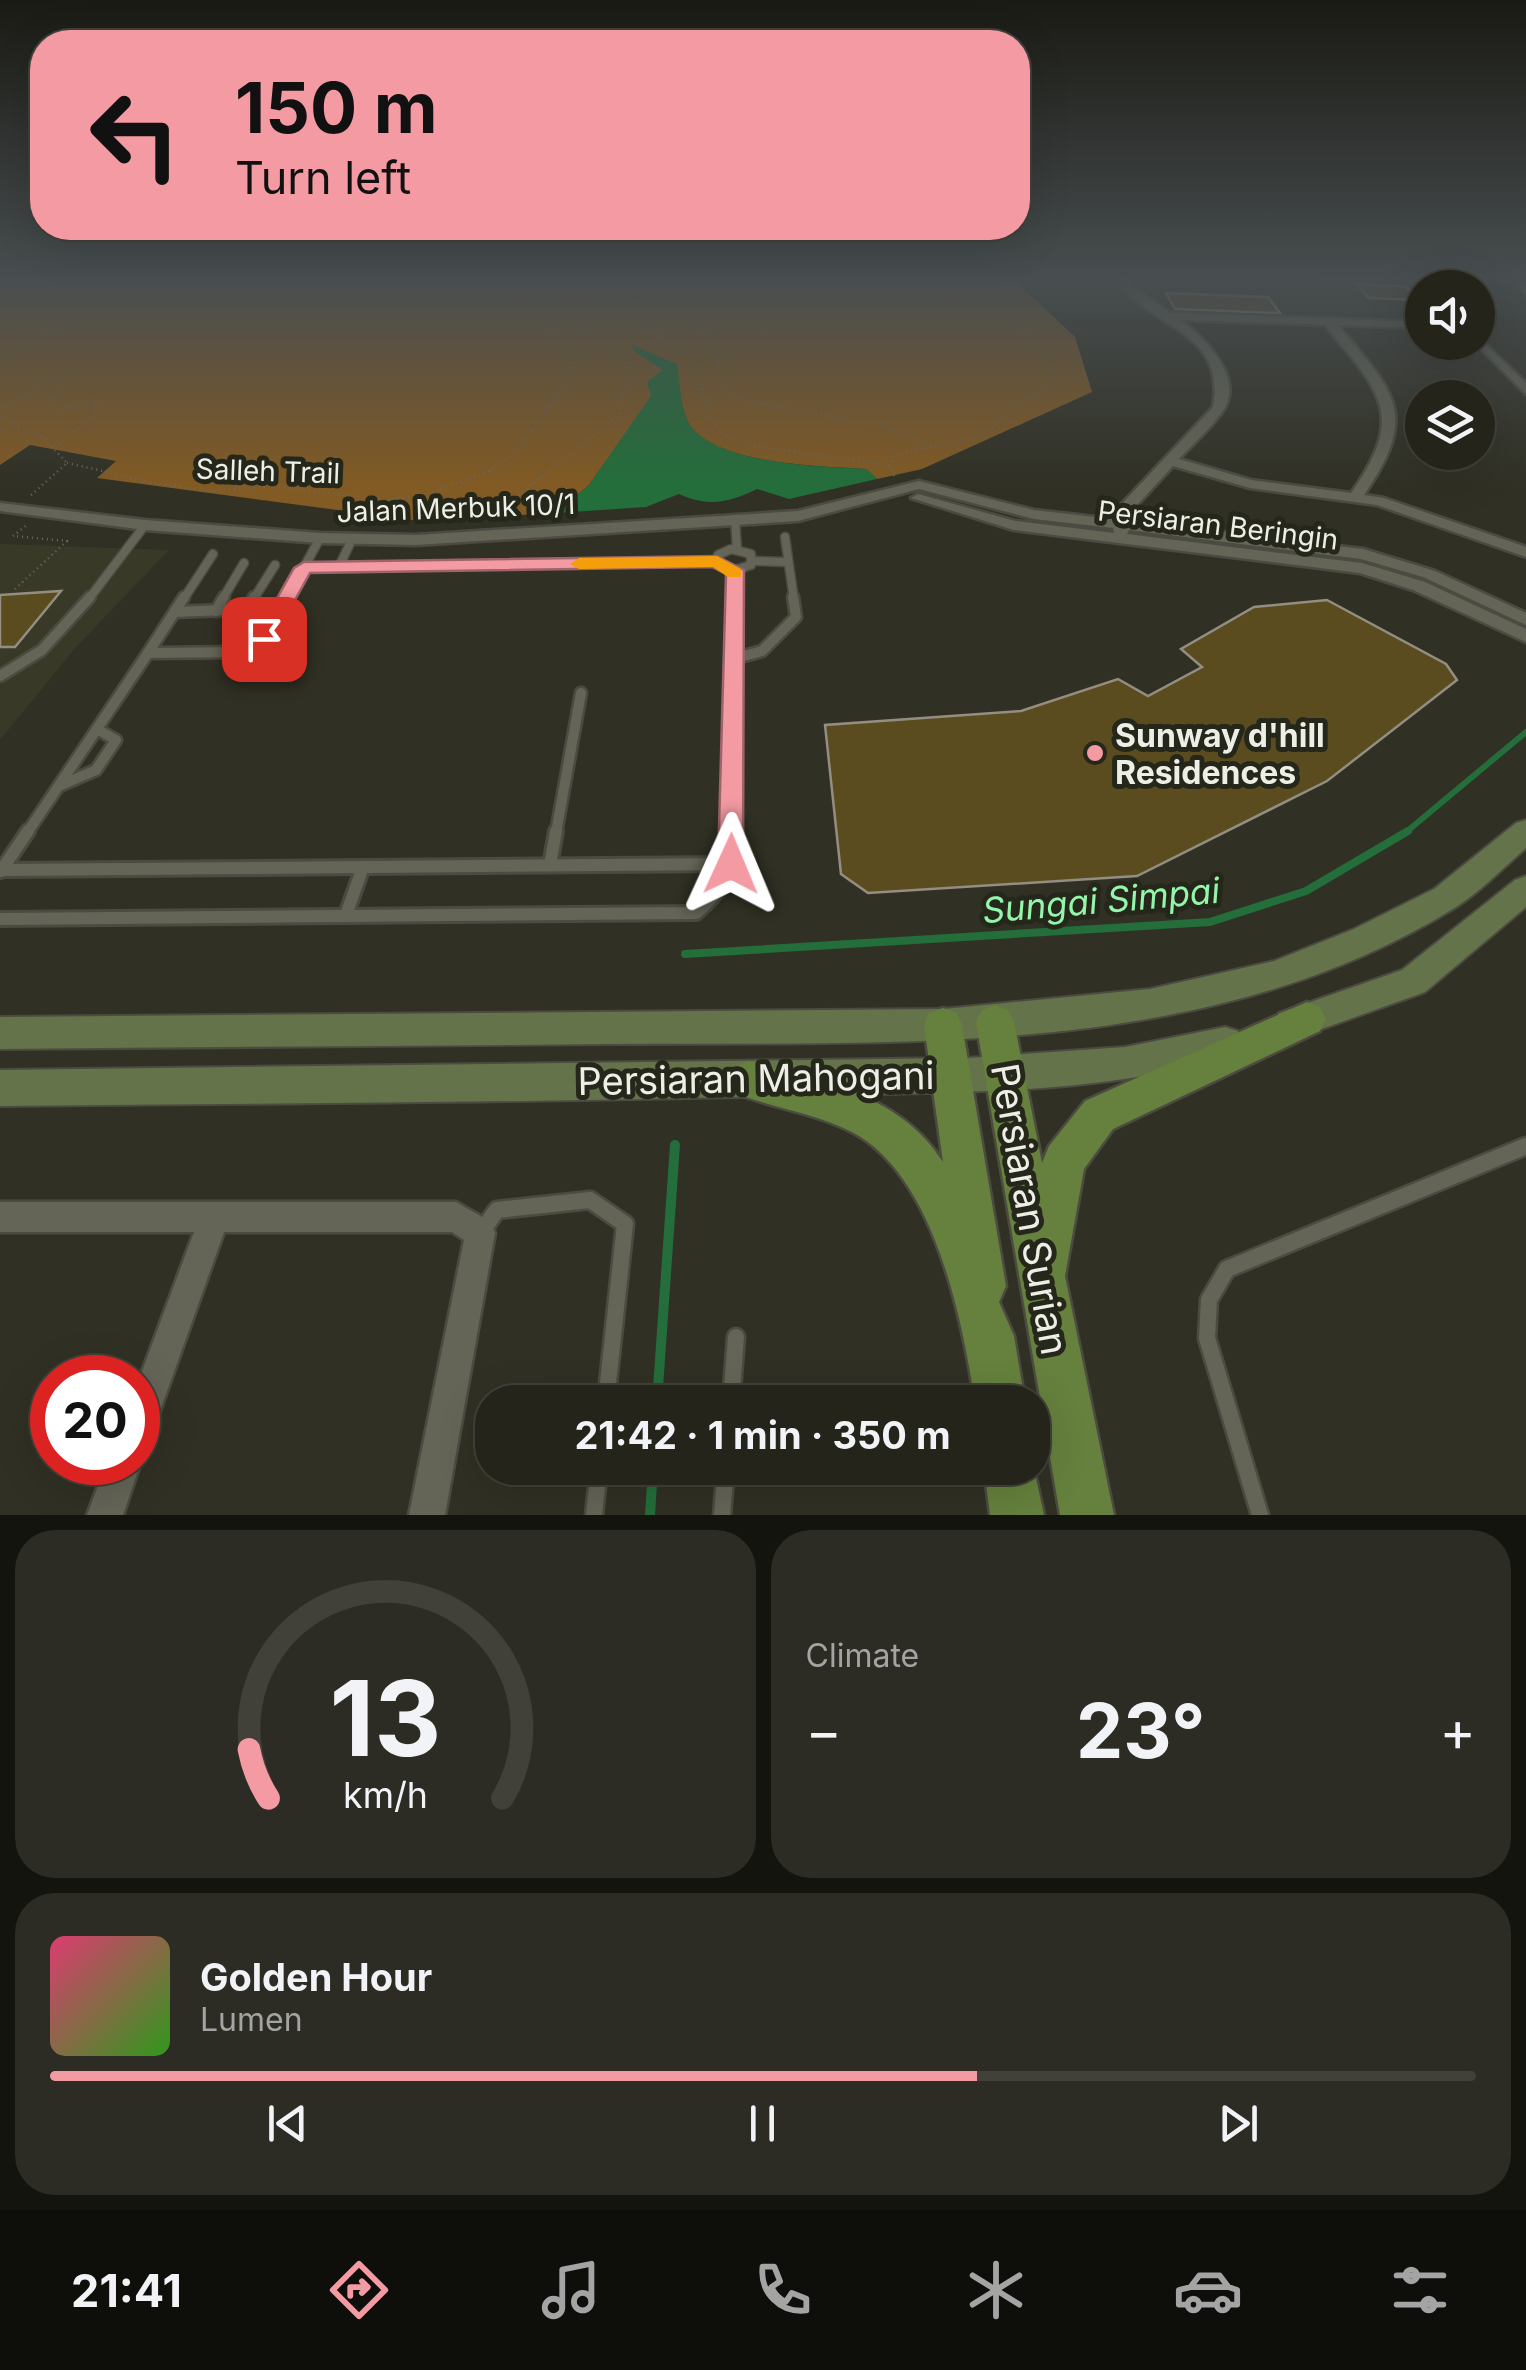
<!DOCTYPE html>
<meta charset="utf-8">
<style>
:root{--surface:#24241b;--page:#2c2c24;--text:#f1f3f6;--muted:#a3a4a3;--line:#41413a;--accent:#f49aa3}
body{margin:0;font-family:Inter,sans-serif;background:var(--page);color:var(--text);height:100vh;display:flex;flex-direction:column;font-size:38px;white-space:nowrap}
*{box-sizing:border-box;margin:0}
p{font-size:32px;color:var(--muted)}
.icon{flex:none;width:55px;height:55px;fill:none;stroke:currentColor;stroke-width:2;stroke-linecap:round;stroke-linejoin:round}
.map{position:relative;height:1515px;overflow:hidden}
.side{display:flex;flex-direction:column;gap:15px;padding:15px;background:#14140f;flex:1}
.side>*{flex:none}
.banner{position:absolute;left:30px;top:30px;width:1000px;height:210px;border-radius:40px;box-shadow:0 10px 40px #0002,0 0 0 2px var(--line);background:#f49aa3;color:#111;overflow:hidden}
.controls{position:absolute;left:1405px;top:270px;display:grid;gap:20px}
.controls a{display:grid;place-items:center;width:90px;height:90px;border-radius:50%;background:var(--surface);box-shadow:0 10px 40px #0002,0 0 0 2px var(--line);font-size:50px}
.speed{position:absolute;left:30px;top:1355px;display:flex;gap:20px;font-size:50px;font-weight:700;text-align:center}
.speed>*{display:grid;place-content:center;width:130px;height:130px;border-radius:50%;background:var(--surface);box-shadow:0 10px 40px #0002,0 0 0 2px var(--line);line-height:1}
.speed .limit{border:15px solid #d22;background:#fff;color:#111}
.pin{position:absolute;display:grid;place-items:center;width:85px;height:85px;color:#fff;margin:-42px;border-radius:20px;box-shadow:0 5px 15px #0006}
.me{position:absolute;width:110px;margin:-55px;rotate:1deg;stroke-linejoin:round;filter:drop-shadow(0 0 8px #0008)}
.turn{display:flex;align-items:center;gap:35px;height:210px;padding:0 40px;font-size:45px}
.turn .icon{width:130px;height:130px;stroke-width:2.5}
.turn b{display:block;font-size:70px;line-height:85px}
.big{font-size:75px;font-weight:700;line-height:1.1}
.side .tile{flex:1;display:flex;flex-direction:column;justify-content:center;gap:15px;min-width:0;padding:0 35px;border-radius:40px;background:var(--page)}
.side .dial{align-items:center;gap:0}
.dial svg{height:260px;overflow:visible;fill:none;stroke:var(--line);stroke-width:7;stroke-linecap:round;text-anchor:middle}
.dial text{fill:var(--text);stroke:none}
.song{display:flex;align-items:center;gap:30px}
.cover{width:120px;height:120px;border-radius:15px;background:linear-gradient(135deg,hsl(340 70% 55%),hsl(110 70% 35%))}
.played{height:10px;border-radius:5px;background:linear-gradient(90deg,var(--accent) 65%,var(--line) 65%)}
.keys{display:flex;justify-content:space-around;direction:ltr}
.heat{display:flex;justify-content:space-between;align-items:center;font-size:55px;direction:ltr}
.side .tiles{flex:1;display:grid;gap:15px;grid-template-columns:1fr 1fr}
.tile:last-child{grid-column:span 2}
.trip{position:absolute;left:475px;top:1385px;width:575px;height:100px;border-radius:40px;background:var(--surface);box-shadow:0 10px 40px #0002,0 0 0 2px var(--line);font-weight:700;line-height:100px;text-align:center}
.tab-bar{display:flex;height:160px;justify-content:space-around;align-items:center;background:#0e0e0b;color:var(--muted)}
.tab-bar .icon{width:70px;height:70px}
.tab-bar .active{color:var(--accent)}
.tab-bar b{font-size:45px;color:var(--text)}
.map>svg:first-child{display:block}
.built{fill:#383927}
.forest{fill:#825a23}
.water{fill:#236e3a}
.lines{fill:none;stroke-linecap:round;stroke-linejoin:round}
.stream-far2{stroke:#236e3a;stroke-width:6}
.stream-far1{stroke:#236e3a;stroke-width:8}
.stream{stroke:#236e3a;stroke-width:10}
.building{fill:#5a4c1f;stroke:#938e81;stroke-width:2.5}
.lane-far3-casing{stroke:#4b4b41;stroke-width:11}
.lane-far2-casing{stroke:#4b4b41;stroke-width:15}
.lane-far1-casing{stroke:#4b4b41;stroke-width:18}
.lane-casing{stroke:#4b4b41;stroke-width:21}
.street-casing{stroke:#4b4b41;stroke-width:5}
.secondary-casing{stroke:#4b4b41;stroke-width:4}
.primary-casing{stroke:#4b4b41;stroke-width:5}
.path{stroke:#6a6a60;stroke-width:2.5;stroke-dasharray:1 4;stroke-linecap:butt}
.lane-far3{stroke:#646557;stroke-width:8}
.lane-far2{stroke:#646557;stroke-width:10}
.lane-far1{stroke:#646557;stroke-width:12}
.lane{stroke:#646557;stroke-width:16}
.street{fill:#646557;fill-rule:evenodd}
.secondary{fill:#64734a;fill-rule:evenodd}
.primary{fill:#65813d;fill-rule:evenodd}
.route{fill:#f49aa3;stroke:#9f646a;stroke-width:2.5}
.slow{fill:#f59e0b}
.poi-dot{fill:#f49aa3;stroke:#26271b;stroke-width:4}
.labels{text-anchor:middle;dominant-baseline:central;stroke-width:10;stroke-linejoin:round;paint-order:stroke}
.far-street-label{font-size:28px;fill:#edeee6;stroke:#26271b}
.poi-label{font-size:32px;font-weight:bold;fill:#edeee6;stroke:#26271b;text-anchor:start}
.water-label{font-size:35px;font-style:italic;fill:#94f6aa;stroke:#26271b}
.near-street-label{font-size:38px;fill:#edeee6;stroke:#26271b}
</style>
<div class="map">
<svg width="1526" height="1515" viewBox="0 0 1526 1515">
<rect width="100%" height="100%" fill="#303024"/>
<!-- built -->
<polygon class="built" points="0,544 169,550 76,647 0,740"/>
<!-- forest -->
<path class="forest" d="M0 276H1010L1075 337 1092 392 922 469 877 479 866 469C822 466 704 465 686 418 680 402 679 381 676 364L634 351 664 370 652 396 589 485 557 513 420 521 97 478 116 461 30 445 0 465Z"/>
<!-- water -->
<path class="water" d="M632 345 677 364C680 381 680 402 686 418 705 465 822 466 867 469L877 479 789 499 757 489C728 503 708 507 679 494L646 507 557 513 589 485 651 396 647 382 663 370 634 351Z"/>
<g class="lines">
<!-- stream-far2 -->
<polyline class="stream-far2" points="1405,833 1526,732"/>
<!-- stream-far1 -->
<polyline class="stream-far1" points="685,954 1210,922 1306,891 1408,831"/>
<!-- stream -->
<g class="stream">
<polyline points="657,1402 675,1145"/>
<polyline points="650,1515 653,1468"/>
</g>
</g>
<!-- building -->
<g class="building">
<polygon points="1356,284 1406,286 1417,300 1369,298"/>
<polygon points="1166,293 1268,297 1280,313 1175,309"/>
<polygon points="61,591 15,647 0,647 0,595"/>
<polygon points="1327,600 1446,664 1457,680 1327,781 1137,876 868,893 841,874 825,725 1021,711 1118,679 1148,696 1202,667 1181,649 1254,607"/>
</g>
<g class="lines">
<defs>
<g id="lane-far3">
<polyline points="735,519 737,549"/>
<polyline points="785,537 794,600"/>
<polygon points="731,549 751,554 751,565 735,570 719,565 718,555"/>
<polyline points="753,561 788,562"/>
<polyline points="339,567 352,539"/>
<polyline points="303,568 717,561"/>
<polyline points="88,600 145,525"/>
<polyline points="183,600 213,554"/>
<polyline points="222,600 244,563"/>
<polyline points="253,600 275,565"/>
<polyline points="286,600 320,538"/>
<polyline points="735,600 735,570"/>
</g>
<g id="lane-far2">
<polyline points="216,611 224,597"/>
<polyline points="175,612 247,609 254,597"/>
<polyline points="148,653 184,597"/>
<polyline points="733,659 762,651 796,617 793,597"/>
<polyline points="0,676 42,650 90,597"/>
<polyline points="59,786 96,770 116,740 97,729"/>
<polyline points="27,833 148,653 242,652 264,639 287,597"/>
<polyline points="556,833 581,693"/>
<polyline points="731,833 735,597"/>
</g>
<g id="lane-far1">
<polyline points="550,865 556,831"/>
<polyline points="1,870 731,864"/>
<polyline points="1,871 28,831"/>
<polyline points="346,915 363,867"/>
<path d="M0 919 696 913C728 885 731 873 731 831"/>
</g>
<g id="lane">
<polyline points="484,1228 497,1210 590,1200 625,1224 606,1402"/>
<polyline points="731,1402 736,1337"/>
<polyline points="594,1515 599,1468"/>
<polyline points="722,1515 726,1468"/>
<polyline points="1260,1515 1207,1338 1209,1300 1227,1269 1526,1146"/>
</g>
<g id="street">
<path d="M1116 276H1126L1136 289 1171 313 1422 322V328L1338 325C1395 394 1420 413 1364 495L1384 498 1526 547V557L1377 505 1250 488 1173 466 1128 515V521L1363 549 1435 571 1526 613V625L1423 577 1361 559 1129 530 1127 534 1362 563 1425 582 1526 629V642L1413 590 1360 573 1014 530 911 498 918 494 1015 521 1114 533 1113 528 1034 519 919 489 798 521 416 545 320 543 145 530 0 511V503L145 520 320 533 416 535 798 511 919 481 1034 510 1113 519 1115 511 1213 407C1227 326 1145 330 1116 276ZM1181 320 1325 325C1380 392 1407 414 1351 493L1251 480 1179 459C1193 444 1210 429 1222 412 1246 379 1206 339 1181 320Z"/>
<polygon points="1319,276 1388,276 1420,280 1415,283 1324,279"/>
<polygon points="1478,337 1526,383 1526,394 1474,342 1478,342"/>
<polygon points="0,1202 456,1202 491,1222 495,1233 445,1515 409,1515 464,1240 452,1232 224,1232 155,1425 150,1437 138,1442 138,1382 194,1232 0,1232"/>
<polygon points="138,1453 141,1462 123,1515 87,1515 107,1462 138,1462"/>
</g>
<g id="secondary">
<polygon points="1502,276 1517,276 1526,283 1526,294"/>
<path d="M1526 820V848C1503 868 1479 893 1453 909 1202 1063 891 1041 608 1044 405 1046 203 1047 0 1049V1017L943 1009 1150 989 1274 961 1354 929 1434 889 1516 823Z"/>
<polygon points="1526,876 1526,907 1425,992 1291,1040 1279,1035 1274,1024 1279,1013 1402,970 1515,880"/>
<path d="M1225 1027 1238 1031 1243 1043 1238 1055 1225 1059C1076 1098 925 1092 773 1096 515 1103 258 1103 0 1106V1070L967 1058 1125 1047Z"/>
</g>
<g id="primary">
<polygon points="1307,1002 1320,1007 1326,1019 1320,1031 1113,1129 1084,1169 1065,1276 1114,1515 1060,1515 976,1022 982,1010 995,1005 1008,1010 1014,1022 1042,1163 1049,1146 1085,1101"/>
<path d="M943 1008 957 1013 962 1025 1006 1286 999 1302 1014 1336 1025 1402H975C962 1318 934 1175 852 1132 815 1113 773 1108 735 1093L729 1080 735 1067 749 1061C822 1081 900 1094 943 1162L924 1025 929 1013Z"/>
<polygon points="1032,1460 1044,1515 990,1515 984,1468 1032,1468"/>
</g>
</defs>
<!-- lane-far3 casing -->
<use href="#lane-far3" class="lane-far3-casing"/>
<!-- lane-far2 casing -->
<use href="#lane-far2" class="lane-far2-casing"/>
<!-- lane-far1 casing -->
<use href="#lane-far1" class="lane-far1-casing"/>
<!-- lane casing -->
<use href="#lane" class="lane-casing"/>
<!-- street casing -->
<use href="#street" class="street-casing"/>
<!-- secondary casing -->
<use href="#secondary" class="secondary-casing"/>
<!-- primary casing -->
<use href="#primary" class="primary-casing"/>
<!-- path -->
<g class="path">
<polyline points="483,276 508,280"/>
<polyline points="565,276 596,295 672,310 686,323 709,329 726,392 753,402 880,425 927,445"/>
<polyline points="0,284 39,276"/>
<polyline points="0,360 104,303 110,296 86,288 92,276"/>
<polyline points="0,410 51,377 65,376 49,407 56,413 91,400 96,402 96,414 58,445"/>
<polyline points="0,418 39,433 67,463 30,496"/>
<polyline points="67,463 165,485 213,491 275,486 385,500 420,496 485,473 512,456 558,397 576,360 575,351 551,330 552,320 534,305 529,293 506,284 521,276"/>
<polyline points="894,476 890,465 894,455 983,435 996,426 1010,407 1044,390 1058,375 1017,326 968,298 950,276"/>
<polyline points="487,520 619,415 624,388 633,376 626,358 576,326 534,289 537,279 555,283 631,317 698,364 707,416 726,436 761,447 890,465"/>
<polyline points="15,589 67,541 13,536 27,525"/>
</g>
<!-- lane-far3 -->
<use href="#lane-far3" class="lane-far3"/>
<!-- lane-far2 -->
<use href="#lane-far2" class="lane-far2"/>
<!-- lane-far1 -->
<use href="#lane-far1" class="lane-far1"/>
<!-- lane -->
<use href="#lane" class="lane"/>
<!-- street -->
<use href="#street" class="street"/>
<!-- secondary -->
<use href="#secondary" class="secondary"/>
<!-- primary -->
<use href="#primary" class="primary"/>
</g>
<!-- sky -->
<linearGradient id="sky" x2="0" y2="1"><stop stop-color="#1a1a14"/><stop offset="0.57" stop-color="#484e50"/><stop offset="1" stop-color="#484e50" stop-opacity="0"/></linearGradient>
<rect width="1526" height="488" fill="url(#sky)"/>
<!-- route -->
<polygon class="route" points="717,556 744,570 743,864 740,871 722,871 718,864 726,574 712,567 310,573 271,643 257,643 254,639 294,568 304,562"/>
<!-- slow -->
<polygon class="slow" points="717,556 741,569 741,577 728,577 713,567 579,569 570,564 579,558"/>
<!-- markers -->
<circle class="poi-dot" cx="1095" cy="753" r="10"/>
<g class="labels">
<!-- far-street labels -->
<g class="far-street-label">
<text transform="translate(268 471) rotate(2)">Salleh Trail</text>
<text transform="translate(456 508) rotate(-2)">Jalan Merbuk 10/1</text>
<text transform="translate(1218 525) rotate(7)">Persiaran Beringin</text>
</g>
<!-- poi labels -->
<g class="poi-label">
<text x="1115" y="735">Sunway d'hill<tspan x="1115" dy="37">Residences</tspan></text>
</g>
<!-- water labels -->
<g class="water-label">
<text transform="translate(1101 900) rotate(-5)">Sungai Simpai</text>
</g>
<!-- near-street labels -->
<g class="near-street-label">
<text transform="translate(756 1078) rotate(-1)">Persiaran Mahogani</text>
<text transform="translate(1030 1209) rotate(80)">Persiaran Surian</text>
</g>
</g>
</svg>
<div class="controls">
<a><svg class="icon" aria-label="sound" viewBox="0 0 24 24"><path d="M4 9h4l5-4v14l-5-4H4zM17 9q2 3 0 6"/></svg></a>
<a><svg class="icon" aria-label="layers" viewBox="0 0 24 24"><path d="M12 4l9 5-9 5-9-5zM3 14l9 5 9-5"/></svg></a>
</div>
<div class="speed"><div class="limit">20</div></div>
<div class="pin" style="left:264px;top:639px;background:#d93025"><svg class="icon" aria-label="arrive" viewBox="0 0 24 24"><path d="M6 21V4h12l-3 4 3 4H6"/></svg></div>
<svg class="me" style="left:731px;top:864px" viewBox="-20 -20 40 40"><path d="M0-17L14 15 0 8-14 15z" fill="#f49aa3" stroke="#fff" stroke-width="4"/></svg>
<div class="trip">21:42 · 1 min · 350 m</div>
<div class="banner">
<div class="turn"><svg class="icon" aria-label="left" viewBox="0 0 24 24"><path d="M17 20v-9H6M10 6l-5 5 5 5"/></svg><div><b>150 m</b>Turn left</div></div>
</div>
</div>
<section class="side">
<div class="tiles">
<div class="tile dial"><svg viewBox="0 0 100 80">
<path d="M14 69A42 42 0 1 1 86 69"/>
<path d="M14 69A42 42 0 0 1 8 54" stroke="#f49aa3"/>
<text x="50" y="56" font-size="32" font-weight="700">13</text>
<text x="50" y="72" font-size="11">km/h</text>
</svg></div>
<div class="tile"><p>Climate</p>
<div class="heat"><a>−</a><b class="big">23°</b><a>+</a></div>
</div>
<div class="tile">
<div class="song"><i class="cover"></i><div><b>Golden Hour</b><p>Lumen</p></div></div>
<div class="played"></div>
<div class="keys"><svg class="icon" aria-label="previous" viewBox="0 0 24 24"><path d="M18 5L8 12l10 7zM5 5v14"/></svg><svg class="icon" aria-label="pause" viewBox="0 0 24 24"><path d="M8 5v14M16 5v14"/></svg><svg class="icon" aria-label="next" viewBox="0 0 24 24"><path d="M6 5l10 7-10 7zM19 5v14"/></svg></div>
</div>
</div>
</section>
<nav class="tab-bar">
<b>21:41</b>
<svg class="icon active" aria-label="directions" viewBox="0 0 24 24"><path d="M12 3l9 9-9 9-9-9zM9 14v-3h6M13 9l2 2-2 2"/></svg>
<svg class="icon" aria-label="music" viewBox="0 0 24 24"><path d="M9 18V5l10-2v13"/><circle cx="6" cy="18" r="3"/><circle cx="16" cy="16" r="3"/></svg>
<svg class="icon" aria-label="phone" viewBox="0 0 24 24"><path d="M5 4h4l2 5-3 2q2 4 5 5l2-3 5 2v4C11 20 4 13 5 4z"/></svg>
<svg class="icon" aria-label="climate" viewBox="0 0 24 24"><path d="M12 3v18M4 7l16 10M4 17L20 7"/></svg>
<svg class="icon" aria-label="car" viewBox="0 0 24 24"><path d="M5 17H2v-5l4-1 3-4h7l3 4 3 1v5h-3M9 17h6M6 11h13"/><circle cx="7" cy="17" r="2"/><circle cx="17" cy="17" r="2"/></svg>
<svg class="icon" aria-label="filters" viewBox="0 0 24 24"><path d="M4 7h16M4 17h16"/><circle cx="9" cy="7" r="2"/><circle cx="15" cy="17" r="2"/></svg>
</nav>
